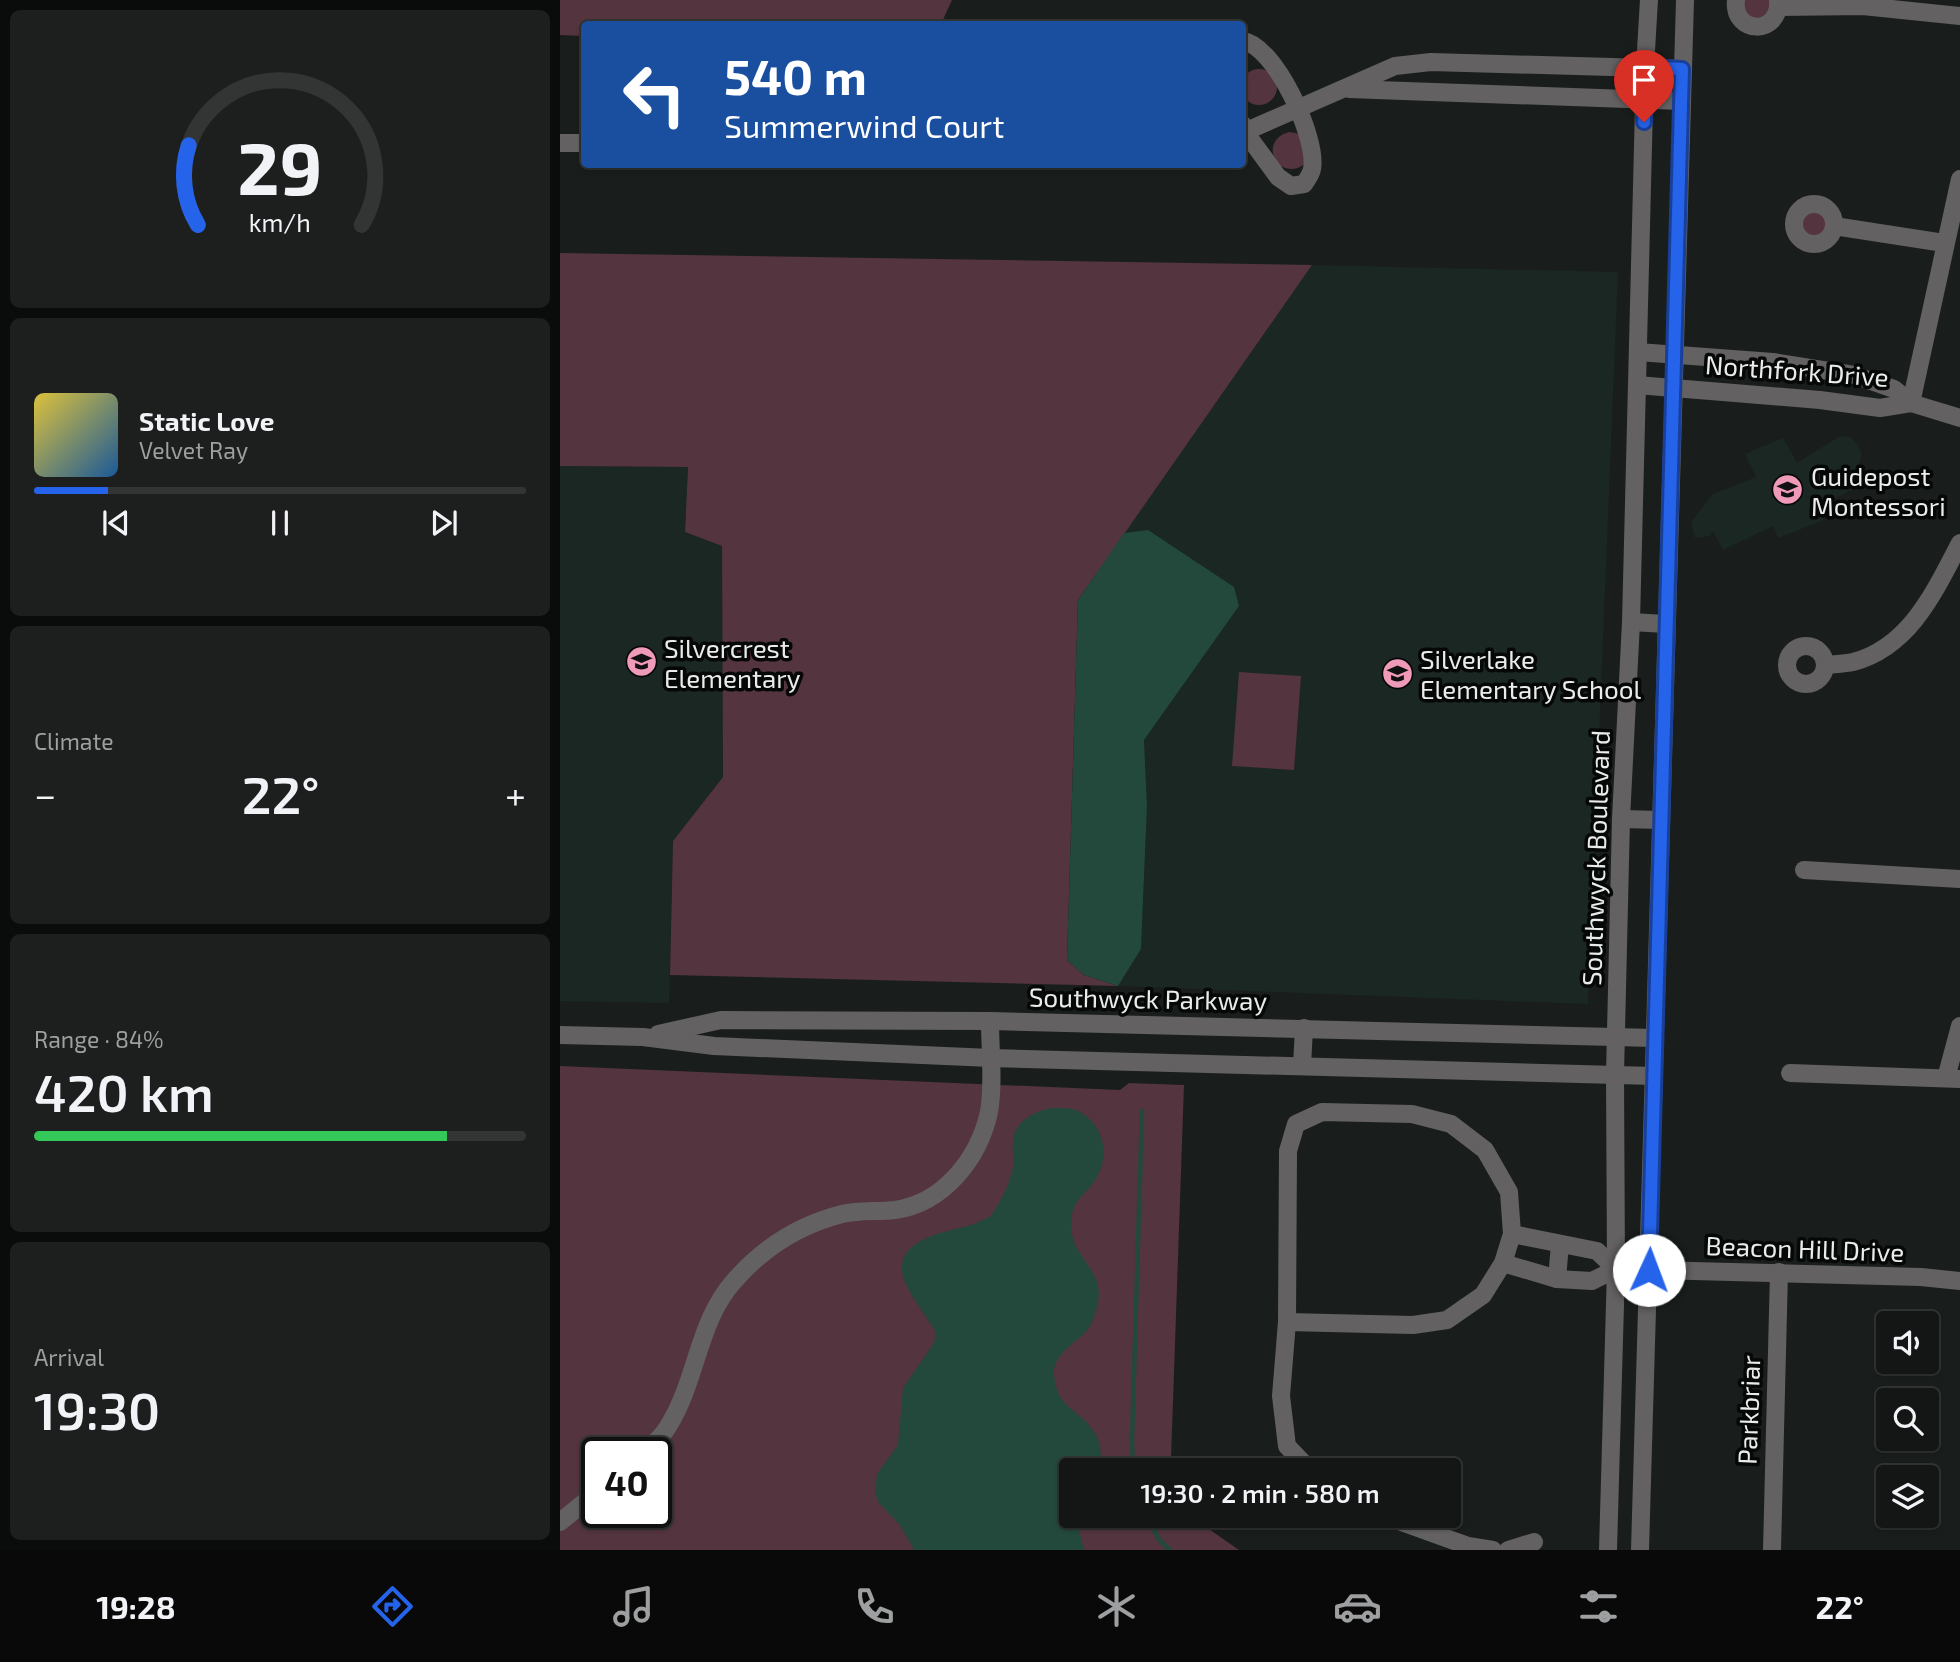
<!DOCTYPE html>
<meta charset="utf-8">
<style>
:root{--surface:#131615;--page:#1c1f1e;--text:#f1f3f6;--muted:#9d9fa0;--line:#323534;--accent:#2563eb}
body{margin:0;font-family:"Exo 2",sans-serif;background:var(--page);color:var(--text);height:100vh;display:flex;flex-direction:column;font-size:26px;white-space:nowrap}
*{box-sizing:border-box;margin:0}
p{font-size:23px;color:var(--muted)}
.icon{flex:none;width:38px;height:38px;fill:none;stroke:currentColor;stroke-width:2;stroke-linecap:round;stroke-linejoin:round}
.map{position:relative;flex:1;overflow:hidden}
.sheet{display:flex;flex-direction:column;gap:10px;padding:10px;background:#0a0c0c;width:560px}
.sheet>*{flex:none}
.guide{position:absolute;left:21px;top:21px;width:665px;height:147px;border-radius:7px;box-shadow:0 2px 5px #0004,0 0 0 2px var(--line);background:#1a4fa0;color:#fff;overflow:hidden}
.tools{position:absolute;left:1316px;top:1311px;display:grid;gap:14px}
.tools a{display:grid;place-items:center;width:63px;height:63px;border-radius:7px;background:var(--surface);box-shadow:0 2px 5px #0004,0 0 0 2px var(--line);font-size:35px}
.speed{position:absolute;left:21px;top:1437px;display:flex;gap:14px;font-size:35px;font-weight:700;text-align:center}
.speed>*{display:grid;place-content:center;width:91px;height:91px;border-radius:50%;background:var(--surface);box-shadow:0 2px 5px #0004,0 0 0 2px var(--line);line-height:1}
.speed .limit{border:4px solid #111;border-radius:10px;background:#fff;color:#111}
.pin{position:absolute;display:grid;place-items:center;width:60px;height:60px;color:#fff;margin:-72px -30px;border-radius:50% 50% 50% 0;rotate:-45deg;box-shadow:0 0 7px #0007}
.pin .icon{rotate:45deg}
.me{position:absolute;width:77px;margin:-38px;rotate:2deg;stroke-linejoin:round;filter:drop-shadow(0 0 5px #0008)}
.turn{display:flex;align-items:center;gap:24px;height:147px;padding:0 28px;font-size:32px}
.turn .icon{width:91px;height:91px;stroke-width:2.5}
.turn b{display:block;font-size:49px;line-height:60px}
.big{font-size:52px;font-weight:600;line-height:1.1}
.sheet .card{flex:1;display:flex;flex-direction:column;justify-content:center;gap:10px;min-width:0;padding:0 24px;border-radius:10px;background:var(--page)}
.sheet .dial{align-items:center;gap:0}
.dial svg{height:182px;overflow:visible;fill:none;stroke:var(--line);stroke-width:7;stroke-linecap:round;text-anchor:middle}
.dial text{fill:var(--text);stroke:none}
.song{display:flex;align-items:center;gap:21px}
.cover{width:84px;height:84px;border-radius:10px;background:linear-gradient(135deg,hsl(50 70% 55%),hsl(210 70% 35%))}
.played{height:7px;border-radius:4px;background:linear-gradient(90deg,var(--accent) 15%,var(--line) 15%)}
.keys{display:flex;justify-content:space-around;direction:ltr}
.heat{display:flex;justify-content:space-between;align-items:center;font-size:38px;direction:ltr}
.charge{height:10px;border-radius:5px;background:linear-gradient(90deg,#34c759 84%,var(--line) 0)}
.trip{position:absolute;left:499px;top:1458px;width:402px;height:70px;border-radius:7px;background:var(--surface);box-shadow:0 2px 5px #0004,0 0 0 2px var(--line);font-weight:600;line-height:70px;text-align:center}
.dock{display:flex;height:112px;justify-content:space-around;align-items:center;background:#080908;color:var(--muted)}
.dock .icon{width:49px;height:49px}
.dock .current{color:var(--accent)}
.dock b{font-size:32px;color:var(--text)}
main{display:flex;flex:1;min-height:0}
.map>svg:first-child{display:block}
.built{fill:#1b2722}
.green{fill:#53343f;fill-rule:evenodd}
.water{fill:#23493c}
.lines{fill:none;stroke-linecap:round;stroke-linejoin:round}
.stream{stroke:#23493c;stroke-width:4.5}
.minor{stroke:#646162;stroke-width:18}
.route-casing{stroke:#184099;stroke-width:18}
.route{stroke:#2563eb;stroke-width:12}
.labels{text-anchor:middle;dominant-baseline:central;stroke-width:7;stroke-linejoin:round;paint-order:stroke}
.street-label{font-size:26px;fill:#e9eceb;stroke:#060707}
.poi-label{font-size:26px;fill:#e9eceb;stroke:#060707;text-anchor:start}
</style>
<main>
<section class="sheet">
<div class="card dial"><svg viewBox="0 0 100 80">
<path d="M14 69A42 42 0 1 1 86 69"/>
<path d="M14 69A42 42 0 0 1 10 34" stroke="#2563eb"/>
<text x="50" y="56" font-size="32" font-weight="700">29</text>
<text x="50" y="72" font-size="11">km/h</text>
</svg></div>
<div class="card">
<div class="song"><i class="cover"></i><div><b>Static Love</b><p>Velvet Ray</p></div></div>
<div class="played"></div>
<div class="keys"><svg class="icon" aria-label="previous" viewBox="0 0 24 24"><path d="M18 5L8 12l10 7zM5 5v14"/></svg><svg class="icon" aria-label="pause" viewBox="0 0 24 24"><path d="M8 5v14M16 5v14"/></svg><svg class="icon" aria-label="next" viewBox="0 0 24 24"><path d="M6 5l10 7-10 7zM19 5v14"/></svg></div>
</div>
<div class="card"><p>Climate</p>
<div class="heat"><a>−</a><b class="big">22°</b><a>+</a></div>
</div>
<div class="card"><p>Range · 84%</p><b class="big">420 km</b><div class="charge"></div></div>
<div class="card"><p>Arrival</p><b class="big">19:30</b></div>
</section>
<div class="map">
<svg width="1400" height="1550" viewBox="0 0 1400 1550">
<rect width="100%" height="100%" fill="#191e1c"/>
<!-- built -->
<g class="built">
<polygon points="752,265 1058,272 1028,1004 558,986 581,949 587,806 584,740 679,606 588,530 564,533"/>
<polygon points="1280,436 1290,437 1297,443 1302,454 1299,463 1301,485 1258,507 1264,520 1218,538 1213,526 1163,550 1153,531 1150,536 1135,538 1131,522 1153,494 1196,477 1185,454 1223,438 1237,463"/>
<polygon points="0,466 128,467 125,532 162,546 163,777 113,841 109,1003 0,1001"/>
</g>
<!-- green -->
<g class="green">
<polygon points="0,0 392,0 381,24 24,24 24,36 0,35"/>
<polygon points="1181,0 1217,0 1217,12 1190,23"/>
<circle cx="699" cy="87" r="18"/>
<path d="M729 132 741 134 746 163C719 185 696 141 729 132Z"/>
<circle cx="1248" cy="228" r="19"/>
<polygon points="0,253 752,265 518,600 507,960 524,975 558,986 110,975 113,841 163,777 162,546 125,532 128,467 0,466"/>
<polygon points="679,672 741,676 734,770 672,766"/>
<path d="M0 1066 560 1090 569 1083 624 1085 611 1459 613 1470H511V1516H634L646 1527 679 1550H0ZM37 1452H96V1512H37Z"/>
</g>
<!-- water -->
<g class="water">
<polygon points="588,530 674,587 679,606 584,740 587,806 581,949 558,986 524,975 507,960 518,600 564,533"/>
<path d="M492 1108C501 1108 510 1107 518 1111 542 1123 550 1151 538 1175 528 1196 511 1196 511 1225 511 1261 551 1270 535 1313 534 1318 531 1324 529 1328 518 1342 493 1353 494 1374 496 1407 516 1407 532 1429 541 1440 542 1457 541 1470H511V1516H522L518 1526 524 1550H354L340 1525 318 1502 315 1491 317 1474 338 1445 343 1388 374 1343 376 1333C367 1316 355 1303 347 1286 326 1244 375 1234 404 1227 413 1225 422 1220 430 1217 441 1202 449 1186 453 1167 454 1159 452 1149 453 1140 455 1121 475 1111 492 1108Z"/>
</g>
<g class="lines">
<!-- stream -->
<g class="stream">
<polyline points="573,1470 572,1440 582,1111"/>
<polyline points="585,1516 601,1542 610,1550"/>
</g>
<!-- minor -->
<g class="minor">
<path d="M1176 0C1172 35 1221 36 1218 0"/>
<polyline points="1218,7 1303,6 1400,16"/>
<path d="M682 41C715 44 758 139 752 169 751 174 747 180 744 184L731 186 718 177 685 132 682 124"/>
<polyline points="789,89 1122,101"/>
<polyline points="682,133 835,66 871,62 1122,69"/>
<polyline points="0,143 24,143"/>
<circle cx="1254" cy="224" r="20"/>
<polyline points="1274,226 1384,243"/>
<polyline points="1078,352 1213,362 1294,375 1334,389 1351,403 1400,418"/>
<polyline points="1077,385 1260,400 1320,408 1351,403"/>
<polyline points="1351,403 1400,179"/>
<polyline points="1071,622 1106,624"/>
<circle cx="1246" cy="665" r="19"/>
<path d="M1265 665C1274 664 1284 664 1293 662 1350 647 1375 591 1400 543"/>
<polyline points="1061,819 1101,820"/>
<polyline points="1244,870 1400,879"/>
<polyline points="98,1034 161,1020 430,1021 1094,1038"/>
<polyline points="0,1035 83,1037 154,1046 431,1058 1094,1076"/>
<polyline points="742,1066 744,1028"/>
<polyline points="1230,1073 1400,1079"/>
<polyline points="1386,1078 1400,1026"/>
<polyline points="952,1234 1037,1251 1056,1269"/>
<polyline points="943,1263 997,1279 1032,1281 1056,1269 1361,1277 1400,1281"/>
<polyline points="997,1279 1000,1244"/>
<polyline points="727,1322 853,1325 887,1320 923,1295 943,1263 952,1234 949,1192 925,1150 891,1124 852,1114 762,1112 736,1124 728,1151 727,1322 721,1396 727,1446 750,1470"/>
<path d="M84 1452C94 1444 103 1436 109 1425 137 1380 138 1320 175 1280 204 1247 239 1225 282 1214 299 1210 318 1212 335 1210 384 1203 419 1158 429 1112 434 1083 430 1050 430 1021"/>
<polyline points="825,1516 908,1546 933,1550"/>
<polyline points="0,1522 37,1492"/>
<polyline points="948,1550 974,1542"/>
<polyline points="1048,1550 1056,1269 1055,1074 1061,819 1071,622 1085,67 1089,0"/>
<polyline points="1080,1550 1125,0"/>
<polyline points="1212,1550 1219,1272"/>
</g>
</g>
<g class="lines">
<defs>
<polyline id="route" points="1084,122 1085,67 1122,69 1089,1270"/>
</defs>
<!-- route casing -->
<use href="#route" class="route-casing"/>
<!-- route -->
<use href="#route" class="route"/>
</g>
<!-- icons -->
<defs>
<symbol id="school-disc" viewBox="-11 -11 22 22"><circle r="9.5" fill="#ef9ab9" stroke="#060707"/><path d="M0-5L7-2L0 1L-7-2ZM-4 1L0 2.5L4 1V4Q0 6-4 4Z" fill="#111"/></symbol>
</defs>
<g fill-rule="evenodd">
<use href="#school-disc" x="1210" y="472" width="35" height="35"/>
<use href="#school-disc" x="64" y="644" width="35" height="35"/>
<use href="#school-disc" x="820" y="656" width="35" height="35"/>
</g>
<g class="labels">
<!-- street labels -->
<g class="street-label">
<text transform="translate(1237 370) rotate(4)">Northfork Drive</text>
<text transform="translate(1035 858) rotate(-88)">Southwyck Boulevard</text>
<text transform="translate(588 998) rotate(1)">Southwyck Parkway</text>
<text transform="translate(1245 1248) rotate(2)">Beacon Hill Drive</text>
<text transform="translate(1188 1410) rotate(-88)">Parkbriar</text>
</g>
<!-- poi labels -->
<g class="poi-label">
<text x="1251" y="475">Guidepost<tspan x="1251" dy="30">Montessori</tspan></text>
<text x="104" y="647">Silvercrest<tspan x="104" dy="30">Elementary</tspan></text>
<text x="860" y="658">Silverlake<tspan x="860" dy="30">Elementary School</tspan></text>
</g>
</g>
</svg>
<div class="tools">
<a><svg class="icon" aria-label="sound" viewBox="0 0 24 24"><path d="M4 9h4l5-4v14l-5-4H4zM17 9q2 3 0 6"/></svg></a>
<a><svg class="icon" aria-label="search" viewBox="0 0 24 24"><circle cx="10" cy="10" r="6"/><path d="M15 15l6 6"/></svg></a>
<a><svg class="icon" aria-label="layers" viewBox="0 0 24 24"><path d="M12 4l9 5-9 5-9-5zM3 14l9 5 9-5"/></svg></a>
</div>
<div class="speed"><div class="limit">40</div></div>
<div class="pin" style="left:1084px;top:122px;background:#d93025"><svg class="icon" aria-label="arrive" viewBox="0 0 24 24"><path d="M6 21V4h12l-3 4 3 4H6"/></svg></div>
<svg class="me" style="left:1089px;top:1270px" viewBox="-20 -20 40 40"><circle r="19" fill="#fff"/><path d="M0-13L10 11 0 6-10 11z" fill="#2563eb"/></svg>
<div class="trip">19:30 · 2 min · 580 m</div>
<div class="guide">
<div class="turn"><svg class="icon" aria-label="left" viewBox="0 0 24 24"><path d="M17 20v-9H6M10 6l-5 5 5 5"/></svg><div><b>540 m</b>Summerwind Court</div></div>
</div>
</div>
</main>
<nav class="dock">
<b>19:28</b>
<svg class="icon current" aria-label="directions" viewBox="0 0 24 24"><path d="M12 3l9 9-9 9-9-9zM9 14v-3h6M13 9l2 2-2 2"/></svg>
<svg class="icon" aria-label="music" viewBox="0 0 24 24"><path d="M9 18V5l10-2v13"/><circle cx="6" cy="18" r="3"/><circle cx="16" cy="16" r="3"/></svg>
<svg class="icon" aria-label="phone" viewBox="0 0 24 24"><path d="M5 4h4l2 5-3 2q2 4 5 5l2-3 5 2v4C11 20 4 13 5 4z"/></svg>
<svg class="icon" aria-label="climate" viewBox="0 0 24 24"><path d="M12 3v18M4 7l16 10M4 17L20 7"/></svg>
<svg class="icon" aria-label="car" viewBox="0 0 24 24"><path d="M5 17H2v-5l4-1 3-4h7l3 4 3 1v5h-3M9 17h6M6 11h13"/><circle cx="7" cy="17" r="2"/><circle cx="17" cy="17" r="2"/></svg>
<svg class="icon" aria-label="filters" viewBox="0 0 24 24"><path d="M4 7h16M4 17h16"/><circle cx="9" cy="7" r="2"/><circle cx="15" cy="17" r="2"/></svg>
<b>22°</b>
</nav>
